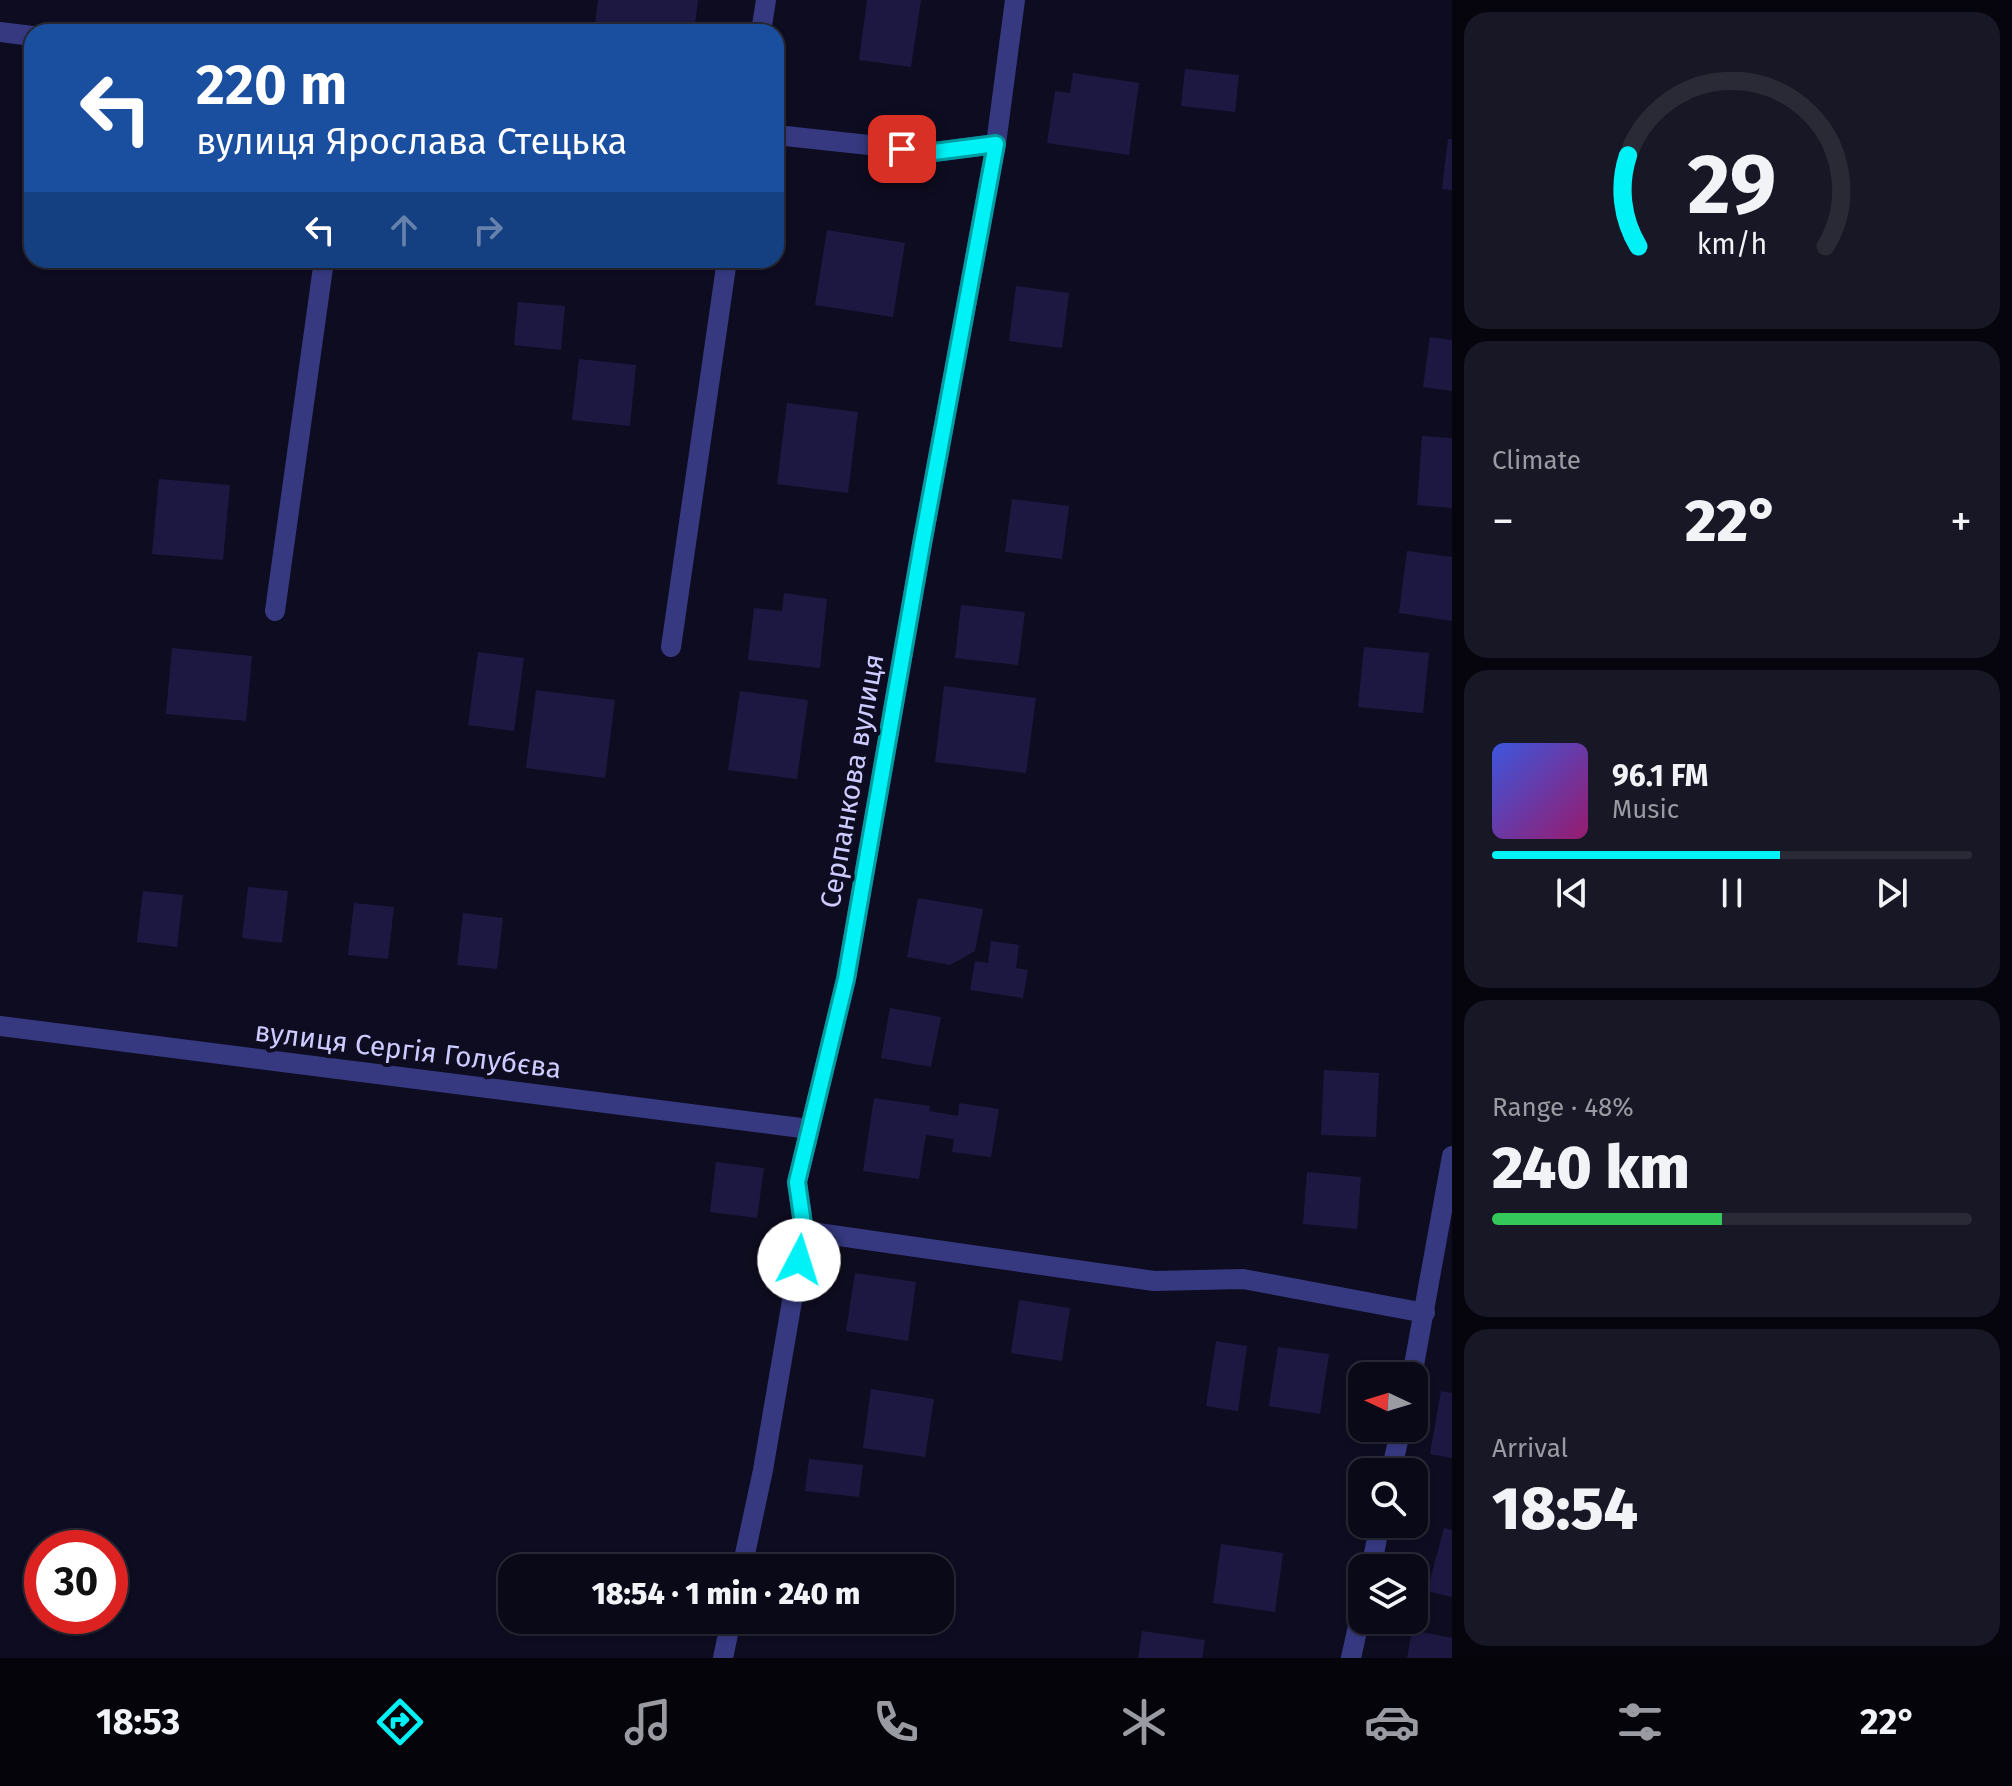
<!DOCTYPE html>
<meta charset="utf-8">
<style>
:root{--surface:#0a0918;--page:#181725;--text:#f1f3f6;--muted:#999aa2;--line:#2a2a37;--accent:#00f1f6}
body{margin:0;font-family:"Fira Sans",sans-serif;background:var(--page);color:var(--text);height:100vh;display:flex;flex-direction:column;font-size:30px;white-space:nowrap}
*{box-sizing:border-box;margin:0}
p{font-size:26px;color:var(--muted)}
.icon{flex:none;width:44px;height:44px;fill:none;stroke:currentColor;stroke-width:2;stroke-linecap:round;stroke-linejoin:round}
.map{position:relative;flex:1;overflow:hidden}
.details{display:flex;flex-direction:column;gap:12px;padding:12px;background:#06050d;width:560px}
.details>*{flex:none}
.top-card{position:absolute;left:24px;top:24px;width:760px;height:244px;border-radius:24px;box-shadow:0 2px 6px #0004,0 0 0 2px var(--line);background:#1a4fa0;color:#fff;overflow:hidden}
.needle{width:52px;rotate:274deg}
.buttons{position:absolute;left:1348px;top:1362px;display:grid;gap:16px}
.buttons a{display:grid;place-items:center;width:80px;height:80px;border-radius:16px;background:var(--surface);box-shadow:0 2px 6px #0004,0 0 0 2px var(--line);font-size:40px}
.speed{position:absolute;left:24px;top:1530px;display:flex;gap:16px;font-size:40px;font-weight:700;text-align:center}
.speed>*{display:grid;place-content:center;width:104px;height:104px;border-radius:50%;background:var(--surface);box-shadow:0 2px 6px #0004,0 0 0 2px var(--line);line-height:1}
.speed .limit{border:12px solid #d22;background:#fff;color:#111}
.pin{position:absolute;display:grid;place-items:center;width:68px;height:68px;color:#fff;margin:-34px;border-radius:16px;box-shadow:0 4px 12px #0006}
.me{position:absolute;width:88px;margin:-44px;rotate:5deg;stroke-linejoin:round;filter:drop-shadow(0 0 6px #0008)}
.turn{display:flex;align-items:center;gap:28px;height:168px;padding:0 40px;font-size:36px}
.turn .icon{width:104px;height:104px;stroke-width:2.5}
.turn b{display:block;font-size:56px;line-height:68px}
.lanes{display:flex;align-items:center;height:76px;padding:0 40px;background:#0003;justify-content:center;gap:40px;direction:ltr}
.lanes .off{opacity:.35}
.big{font-size:60px;font-weight:800;line-height:1.1}
.details .card{flex:1;display:flex;flex-direction:column;justify-content:center;gap:12px;min-width:0;padding:0 28px;border-radius:24px;background:var(--page)}
.details .dial{align-items:center;gap:0}
.dial svg{height:208px;overflow:visible;fill:none;stroke:var(--line);stroke-width:7;stroke-linecap:round;text-anchor:middle}
.dial text{fill:var(--text);stroke:none}
.song{display:flex;align-items:center;gap:24px}
.cover{width:96px;height:96px;border-radius:12px;background:linear-gradient(135deg,hsl(230 70% 55%),hsl(320 70% 35%))}
.played{height:8px;border-radius:4px;background:linear-gradient(90deg,var(--accent) 60%,var(--line) 60%)}
.keys{display:flex;justify-content:space-around;direction:ltr}
.heat{display:flex;justify-content:space-between;align-items:center;font-size:44px;direction:ltr}
.charge{height:12px;border-radius:6px;background:linear-gradient(90deg,#34c759 48%,var(--line) 0)}
.trip{position:absolute;left:498px;top:1554px;width:456px;height:80px;border-radius:24px;background:var(--surface);box-shadow:0 2px 6px #0004,0 0 0 2px var(--line);font-weight:800;line-height:80px;text-align:center}
.menu{display:flex;height:128px;justify-content:space-around;align-items:center;background:#04040a;color:var(--muted)}
.menu .icon{width:56px;height:56px}
.menu .on{color:var(--accent)}
.menu b{font-size:36px;color:var(--text)}
main{display:flex;flex:1;min-height:0}
.map>svg:first-child{display:block}
.building{fill:#1d1841}
.lines{fill:none;stroke-linecap:round;stroke-linejoin:round}
.minor{stroke:#363980;stroke-width:20}
.route-casing{stroke:#009da0;stroke-width:20}
.route{stroke:#00f1f6;stroke-width:14}
.labels{text-anchor:middle;dominant-baseline:central;stroke-width:8;stroke-linejoin:round;paint-order:stroke}
.street-label{font-size:28px;fill:#cdcbff;stroke:#0e0c20}
</style>
<main>
<div class="map">
<svg width="1452" height="1658" viewBox="0 0 1452 1658">
<rect width="100%" height="100%" fill="#0e0c20"/>
<!-- building -->
<g class="building">
<polygon points="598,0 698,0 694,32 594,32"/>
<polygon points="867,0 921,0 911,67 859,60"/>
<polygon points="1185,69 1239,75 1235,112 1181,106"/>
<polygon points="1073,73 1139,83 1129,155 1047,143 1055,91 1070,93"/>
<polygon points="30,115 32,115 32,161 26,160"/>
<polygon points="1448,139 1452,139 1452,190 1442,189"/>
<polygon points="827,230 905,243 893,317 815,305"/>
<polygon points="1016,286 1069,293 1062,348 1009,341"/>
<polygon points="518,302 565,306 561,350 514,345"/>
<polygon points="1430,337 1452,340 1452,391 1423,387"/>
<polygon points="579,359 636,365 630,426 572,420"/>
<polygon points="787,403 858,412 848,493 777,484"/>
<polygon points="1422,436 1452,438 1452,508 1417,505"/>
<polygon points="159,479 230,485 223,560 152,554"/>
<polygon points="1012,499 1069,506 1062,559 1005,552"/>
<polygon points="1407,551 1452,557 1452,621 1399,613"/>
<polygon points="784,593 827,599 820,668 748,660 754,608 782,611"/>
<polygon points="961,605 1025,612 1018,665 955,658"/>
<polygon points="1364,647 1429,653 1423,713 1358,707"/>
<polygon points="172,648 252,656 246,721 166,714"/>
<polygon points="478,652 524,658 514,731 468,725"/>
<polygon points="944,686 1036,698 1026,773 935,762"/>
<polygon points="536,690 615,700 605,778 526,768"/>
<polygon points="740,691 808,700 797,779 728,770"/>
<polygon points="248,887 288,891 282,943 242,938"/>
<polygon points="143,891 183,895 177,947 137,942"/>
<polygon points="918,898 983,909 975,951 950,965 907,957"/>
<polygon points="354,903 394,907 388,959 348,955"/>
<polygon points="463,913 503,918 497,969 457,965"/>
<polygon points="991,941 1019,945 1016,968 1028,970 1023,998 970,990 975,961 988,963"/>
<polygon points="890,1008 941,1017 931,1067 881,1058"/>
<polygon points="1324,1070 1379,1073 1376,1137 1321,1135"/>
<polygon points="874,1098 930,1106 929,1111 958,1116 959,1103 999,1109 991,1157 952,1152 954,1139 926,1135 919,1179 863,1171"/>
<polygon points="716,1162 764,1168 757,1218 710,1212"/>
<polygon points="1307,1172 1361,1177 1357,1229 1303,1224"/>
<polygon points="855,1273 916,1282 908,1341 846,1331"/>
<polygon points="1019,1300 1070,1308 1062,1361 1011,1353"/>
<polygon points="1216,1341 1247,1346 1238,1411 1206,1406"/>
<polygon points="1278,1347 1329,1354 1320,1414 1269,1406"/>
<polygon points="871,1389 934,1399 925,1457 863,1448"/>
<polygon points="1441,1391 1452,1393 1452,1458 1430,1454"/>
<polygon points="809,1459 863,1465 859,1497 805,1491"/>
<polygon points="1444,1528 1452,1530 1452,1597 1427,1591"/>
<polygon points="1221,1544 1283,1553 1275,1612 1213,1603"/>
<polygon points="1412,1630 1452,1638 1452,1658 1407,1658"/>
<polygon points="1142,1631 1205,1640 1202,1658 1138,1658"/>
</g>
<g class="lines">
<!-- minor -->
<g class="minor">
<polyline points="0,32 32,36"/>
<polyline points="761,32 766,0"/>
<polyline points="776,135 934,152 996,144"/>
<polyline points="275,611 324,260"/>
<polyline points="671,647 727,260"/>
<polyline points="0,1026 809,1129"/>
<polyline points="804,1231 1154,1281 1243,1279 1425,1313"/>
<polyline points="1412,1376 1452,1156"/>
<polyline points="1391,1472 1401,1428"/>
<polyline points="742,1568 763,1470 804,1231 797,1182 846,979 922,544 996,144 1015,0"/>
<polyline points="1371,1568 1380,1524"/>
<polyline points="723,1658 731,1620"/>
<polyline points="1351,1658 1362,1608"/>
</g>
</g>
<g class="lines">
<defs>
<polyline id="route" points="799,1260 804,1231 797,1182 846,979 922,544 996,144 934,152 902,149"/>
</defs>
<!-- route casing -->
<use href="#route" class="route-casing"/>
<!-- route -->
<use href="#route" class="route"/>
</g>
<g class="labels">
<!-- street labels -->
<g class="street-label">
<text transform="translate(852 781) rotate(-80)">Серпанкова вулиця</text>
<text transform="translate(408 1050) rotate(7)">вулиця Сергія Голубєва</text>
</g>
</g>
</svg>
<div class="buttons">
<a><svg class="needle" viewBox="-14 -14 28 28"><path d="M0-13l5 13h-10z" fill="#e53935"/><path d="M0 13l5-13h-10z" fill="#999aa2"/></svg></a>
<a><svg class="icon" aria-label="search" viewBox="0 0 24 24"><circle cx="10" cy="10" r="6"/><path d="M15 15l6 6"/></svg></a>
<a><svg class="icon" aria-label="layers" viewBox="0 0 24 24"><path d="M12 4l9 5-9 5-9-5zM3 14l9 5 9-5"/></svg></a>
</div>
<div class="speed"><div class="limit">30</div></div>
<div class="pin" style="left:902px;top:149px;background:#d93025"><svg class="icon" aria-label="arrive" viewBox="0 0 24 24"><path d="M6 21V4h12l-3 4 3 4H6"/></svg></div>
<svg class="me" style="left:799px;top:1260px" viewBox="-20 -20 40 40"><circle r="19" fill="#fff"/><path d="M0-13L10 11 0 6-10 11z" fill="#00f1f6"/></svg>
<div class="trip">18:54 · 1 min · 240 m</div>
<div class="top-card">
<div class="turn"><svg class="icon" aria-label="left" viewBox="0 0 24 24"><path d="M17 20v-9H6M10 6l-5 5 5 5"/></svg><div><b>220 m</b>вулиця Ярослава Стецька</div></div>
<div class="lanes"><svg class="icon" aria-label="left" viewBox="0 0 24 24"><path d="M17 20v-9H6M10 6l-5 5 5 5"/></svg><svg class="icon off" aria-label="ahead" viewBox="0 0 24 24"><path d="M12 20V5M6 11l6-6 6 6"/></svg><svg class="icon off" aria-label="right" viewBox="0 0 24 24"><path d="M7 20v-9h11M14 6l5 5-5 5"/></svg></div>
</div>
</div>
<section class="details">
<div class="card dial"><svg viewBox="0 0 100 80">
<path d="M14 69A42 42 0 1 1 86 69"/>
<path d="M14 69A42 42 0 0 1 10 34" stroke="#00f1f6"/>
<text x="50" y="56" font-size="32" font-weight="700">29</text>
<text x="50" y="72" font-size="11">km/h</text>
</svg></div>
<div class="card"><p>Climate</p>
<div class="heat"><a>−</a><b class="big">22°</b><a>+</a></div>
</div>
<div class="card">
<div class="song"><i class="cover"></i><div><b>96.1 FM</b><p>Music</p></div></div>
<div class="played"></div>
<div class="keys"><svg class="icon" aria-label="previous" viewBox="0 0 24 24"><path d="M18 5L8 12l10 7zM5 5v14"/></svg><svg class="icon" aria-label="pause" viewBox="0 0 24 24"><path d="M8 5v14M16 5v14"/></svg><svg class="icon" aria-label="next" viewBox="0 0 24 24"><path d="M6 5l10 7-10 7zM19 5v14"/></svg></div>
</div>
<div class="card"><p>Range · 48%</p><b class="big">240 km</b><div class="charge"></div></div>
<div class="card"><p>Arrival</p><b class="big">18:54</b></div>
</section>
</main>
<nav class="menu">
<b>18:53</b>
<svg class="icon on" aria-label="directions" viewBox="0 0 24 24"><path d="M12 3l9 9-9 9-9-9zM9 14v-3h6M13 9l2 2-2 2"/></svg>
<svg class="icon" aria-label="music" viewBox="0 0 24 24"><path d="M9 18V5l10-2v13"/><circle cx="6" cy="18" r="3"/><circle cx="16" cy="16" r="3"/></svg>
<svg class="icon" aria-label="phone" viewBox="0 0 24 24"><path d="M5 4h4l2 5-3 2q2 4 5 5l2-3 5 2v4C11 20 4 13 5 4z"/></svg>
<svg class="icon" aria-label="climate" viewBox="0 0 24 24"><path d="M12 3v18M4 7l16 10M4 17L20 7"/></svg>
<svg class="icon" aria-label="car" viewBox="0 0 24 24"><path d="M5 17H2v-5l4-1 3-4h7l3 4 3 1v5h-3M9 17h6M6 11h13"/><circle cx="7" cy="17" r="2"/><circle cx="17" cy="17" r="2"/></svg>
<svg class="icon" aria-label="filters" viewBox="0 0 24 24"><path d="M4 7h16M4 17h16"/><circle cx="9" cy="7" r="2"/><circle cx="15" cy="17" r="2"/></svg>
<b>22°</b>
</nav>
